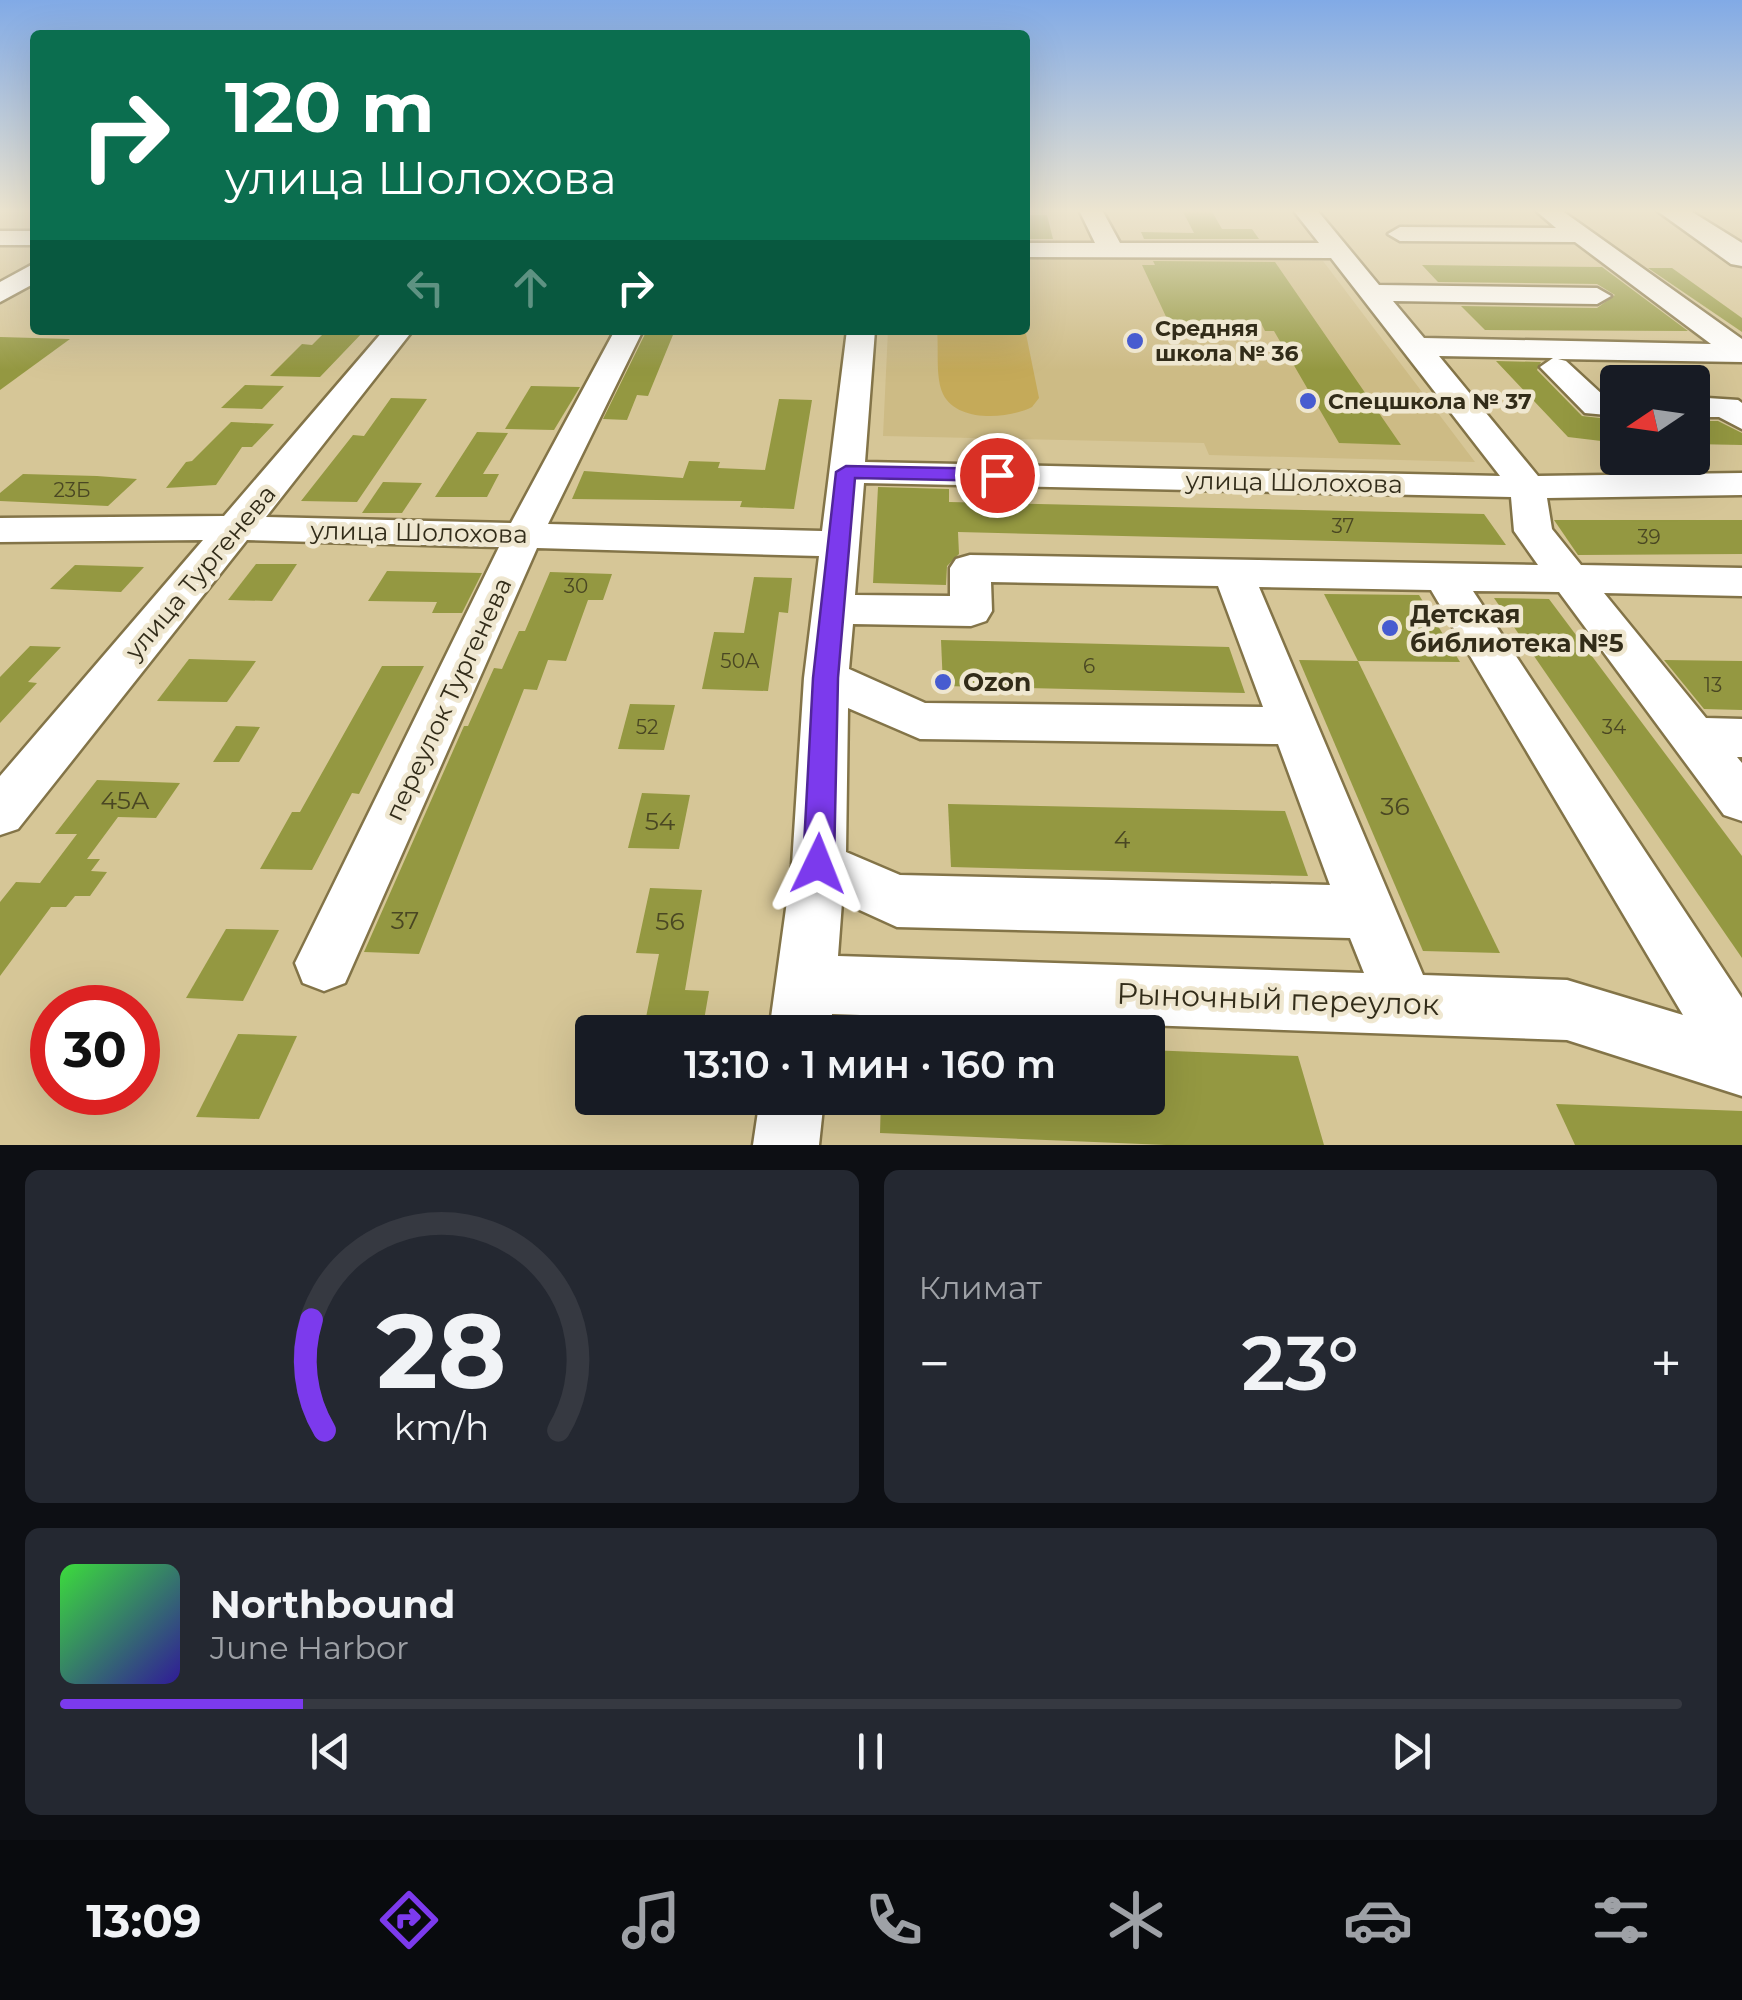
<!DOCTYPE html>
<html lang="ru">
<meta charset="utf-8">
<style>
:root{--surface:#171b24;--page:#242831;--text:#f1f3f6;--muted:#9ea1a6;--line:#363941;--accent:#7c3aed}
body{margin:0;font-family:Montserrat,sans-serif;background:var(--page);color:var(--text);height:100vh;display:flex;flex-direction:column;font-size:38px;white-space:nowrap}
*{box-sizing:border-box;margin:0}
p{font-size:32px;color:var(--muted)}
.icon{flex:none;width:55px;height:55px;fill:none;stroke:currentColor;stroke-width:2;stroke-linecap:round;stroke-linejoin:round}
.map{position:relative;height:1145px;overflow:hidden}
.details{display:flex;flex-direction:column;gap:25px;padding:25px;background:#0d0f14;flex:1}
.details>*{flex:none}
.banner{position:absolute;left:30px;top:30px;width:1000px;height:305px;border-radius:10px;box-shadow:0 10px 40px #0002;background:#0b6e4f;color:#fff;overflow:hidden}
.needle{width:65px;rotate:257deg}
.tools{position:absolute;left:1600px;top:365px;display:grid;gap:20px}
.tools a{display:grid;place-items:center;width:110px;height:110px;border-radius:10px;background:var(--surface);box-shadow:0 10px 40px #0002;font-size:50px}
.speed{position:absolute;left:30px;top:985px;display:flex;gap:20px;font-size:50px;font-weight:700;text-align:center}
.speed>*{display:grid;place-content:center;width:130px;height:130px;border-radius:50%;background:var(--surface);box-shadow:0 10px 40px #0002;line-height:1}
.speed .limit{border:15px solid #d22;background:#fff;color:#111}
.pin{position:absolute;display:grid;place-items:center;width:85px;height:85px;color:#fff;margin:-42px;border:5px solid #fff;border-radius:50%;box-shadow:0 2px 10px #0007}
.me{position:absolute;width:110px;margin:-55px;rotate:2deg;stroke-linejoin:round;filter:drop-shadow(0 0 8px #0008)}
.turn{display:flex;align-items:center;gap:35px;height:210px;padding:0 30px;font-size:45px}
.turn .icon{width:130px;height:130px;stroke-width:2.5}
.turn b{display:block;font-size:70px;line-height:85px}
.lanes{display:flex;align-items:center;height:95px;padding:0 30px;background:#0003;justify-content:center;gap:50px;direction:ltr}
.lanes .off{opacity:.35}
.big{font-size:75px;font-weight:600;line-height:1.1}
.details .tile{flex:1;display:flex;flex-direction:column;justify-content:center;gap:15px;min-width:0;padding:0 35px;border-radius:15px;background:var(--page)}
.details .dial{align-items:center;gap:0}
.dial svg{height:260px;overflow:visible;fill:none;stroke:var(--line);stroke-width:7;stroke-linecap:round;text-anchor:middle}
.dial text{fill:var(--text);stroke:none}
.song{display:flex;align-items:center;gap:30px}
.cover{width:120px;height:120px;border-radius:15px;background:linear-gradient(135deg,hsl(120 70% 55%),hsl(250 70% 35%))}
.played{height:10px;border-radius:5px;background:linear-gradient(90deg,var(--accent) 15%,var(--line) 15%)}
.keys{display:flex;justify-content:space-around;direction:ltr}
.heat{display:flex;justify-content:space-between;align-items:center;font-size:55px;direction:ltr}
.details .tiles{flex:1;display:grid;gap:25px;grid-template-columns:1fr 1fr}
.tile:last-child{grid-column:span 2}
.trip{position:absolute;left:575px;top:1015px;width:590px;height:100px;border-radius:10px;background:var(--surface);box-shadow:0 10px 40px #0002;font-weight:600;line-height:100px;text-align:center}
.tab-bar{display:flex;height:160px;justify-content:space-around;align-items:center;background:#090b0e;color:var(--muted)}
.tab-bar .icon{width:70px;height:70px}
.tab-bar .on{color:var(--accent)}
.tab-bar b{font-size:45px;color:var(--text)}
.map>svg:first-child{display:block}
.built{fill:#cdbb85}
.green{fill:#c5aa59}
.building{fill:#949841}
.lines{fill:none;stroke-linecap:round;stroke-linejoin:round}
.minor-casing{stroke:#837448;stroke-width:5}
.major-casing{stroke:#837448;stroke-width:5}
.minor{fill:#fff;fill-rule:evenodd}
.major{fill:#fff;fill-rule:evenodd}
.route{fill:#7c3aed;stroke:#51269a;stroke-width:2.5}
.poi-dot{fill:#475cd0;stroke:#efe7d0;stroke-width:4}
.labels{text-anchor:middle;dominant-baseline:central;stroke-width:9;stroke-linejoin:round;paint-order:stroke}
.number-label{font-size:20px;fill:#4a4723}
.far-poi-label{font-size:22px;font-weight:bold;fill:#322c19;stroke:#efe7d0;text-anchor:start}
.street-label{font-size:25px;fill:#322c19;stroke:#efe7d0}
.poi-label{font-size:25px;font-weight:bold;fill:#322c19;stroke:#efe7d0;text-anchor:start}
.near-number-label{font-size:25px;fill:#4a4723}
.near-street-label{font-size:30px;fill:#322c19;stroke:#efe7d0}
</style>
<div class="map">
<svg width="1742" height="1145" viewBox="0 0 1742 1145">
<rect width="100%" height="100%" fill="#d6c697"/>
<!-- built -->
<polygon class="built" points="1025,257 1323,261 1475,462 1209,455 1204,443 883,436 888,330 1025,330"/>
<!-- green -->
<path class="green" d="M1025 329 1039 398 1032 407C1009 419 957 423 943 394 935 377 939 349 937 330Z"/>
<!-- building -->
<g class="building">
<polygon points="1182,210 1211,210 1222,229 1252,229 1259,239 1144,239 1141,232 1194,233"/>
<polygon points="1025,215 1047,215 1053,239 1025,239"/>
<polygon points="1153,261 1275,262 1401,445 1339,443 1274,331 1265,331 1261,323 1200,323 1207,337 1175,336 1142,265 1155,265"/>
<polygon points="1422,265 1602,267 1688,331 1485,330 1461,306 1597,308 1615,295 1597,284 1438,282"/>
<polygon points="1648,268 1672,268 1742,318 1742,332"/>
<polygon points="327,330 365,330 320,377 270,376 302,344 312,345"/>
<polygon points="647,330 675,330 648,396 637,395 627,420 603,419"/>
<polygon points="0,337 70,339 0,390"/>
<polygon points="1496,361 1541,362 1537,370 1582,416 1618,420 1618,443 1568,437"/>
<polygon points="245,385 284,386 262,409 221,408"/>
<polygon points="531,386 580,387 554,430 505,429"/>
<polygon points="391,398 427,399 357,502 301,501 353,435 364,436"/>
<polygon points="779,399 812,400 794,509 740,507 742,501 572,499 584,471 683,478 689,461 720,462 718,468 765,470"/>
<polygon points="1692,421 1718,421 1742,433 1742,445 1692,444"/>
<polygon points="231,422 274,424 252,447 242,447 216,485 166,488 186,462 192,461"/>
<polygon points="477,432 508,433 483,474 499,474 487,497 435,497"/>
<polygon points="23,474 97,476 137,479 108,506 0,501 0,493"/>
<polygon points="383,482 422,483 402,513 362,513"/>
<polygon points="878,487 949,489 949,502 1484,514 1506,545 958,532 959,554 947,566 946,585 873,583"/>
<polygon points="1554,520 1742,520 1742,554 1578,555"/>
<polygon points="256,564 297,564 272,601 228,600"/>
<polygon points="75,565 144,567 121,592 50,589"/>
<polygon points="387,571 482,573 462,613 432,613 437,602 368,601"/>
<polygon points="550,572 612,574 603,600 588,600 566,661 548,660 537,690 524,689 419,954 364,952 464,726 468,726 494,668 502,669 519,631 525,631"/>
<polygon points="754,577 792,578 788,613 779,612 768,691 702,689 714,632 744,633"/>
<polygon points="1324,594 1419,595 1460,662 1358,661"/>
<polygon points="1494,598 1549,599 1742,856 1742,958"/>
<polygon points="941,640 1229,647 1245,693 943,686"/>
<polygon points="30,646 61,647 28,682 37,683 0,723 0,677"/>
<polygon points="189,659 256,661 227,702 157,701"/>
<polygon points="1299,660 1358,661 1500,953 1423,951"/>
<polygon points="1664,660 1742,661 1742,710 1704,709"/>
<polygon points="382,666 424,666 359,794 352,793 312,870 260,869 292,812 300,812"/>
<polygon points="630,704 675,705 664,750 618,749"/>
<polygon points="236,726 260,727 239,762 213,762"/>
<polygon points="97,780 180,783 156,818 118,817 87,859 100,859 91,871 107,872 90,896 75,896 66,907 51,907 0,976 0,902 16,882 40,883 77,834 55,834"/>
<polygon points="642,793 690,795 679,849 628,848"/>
<polygon points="948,804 1285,811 1308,876 951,867"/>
<polygon points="650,888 702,890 685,990 709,991 702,1032 643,1032 659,954 636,953"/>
<polygon points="226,929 279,930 243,1001 186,998"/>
<polygon points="238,1034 297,1036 259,1119 196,1117"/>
<polygon points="1148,1050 1298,1056 1324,1145 1166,1145 880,1133 881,1098 1148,1098"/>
<polygon points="1556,1104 1742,1111 1742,1145 1575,1145"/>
</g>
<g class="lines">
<defs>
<g id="minor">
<path d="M1079 210H1102L1120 243H1319L1293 210H1317L1379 285 1597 288 1611 296 1597 304 1393 301 1424 338 1711 344 1575 242 1400 241 1388 234 1400 227 1556 228 1535 210H1561L1742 339V362L1558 359 1566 361 1604 396H1618V416L1585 413 1540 367 1553 358 1439 356 1538 476 1742 473V495L1547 498 1552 529 1581 565 1742 568V596L1604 593 1706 718 1742 719V757H1737L1742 763V821L1724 815 1559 592 1473 591 1742 998V1096L1567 1040 832 1014 831 1032H769L792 865 804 678 819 556 537 548 345 983 324 991 303 983 295 963 499 547 247 540 18 829 0 835V776L203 540 0 542V518L224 516 384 330H413L266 517 511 523 615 330H643L548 524 822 531 847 330H875L865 462 1500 476 1331 258 1025 257V243H1095ZM864 483 1511 497 1514 531 1538 565 970 555 956 559 950 568V596L855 595ZM991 582 1218 586 1263 707 925 703 849 669 853 624 971 626 986 621 992 611ZM1259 587 1431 590 1683 1015 1567 980 1423 975ZM848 708 920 739 1278 744 1330 885 900 875 846 852ZM842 902 897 927 1350 938 1364 973 838 956Z"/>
<rect x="0" y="231" width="35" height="14"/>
<polygon points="35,263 35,283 0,302 0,282"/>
<polygon points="1692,397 1738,400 1742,403 1742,429 1719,417 1692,417"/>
<polygon points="760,1098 824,1098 819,1145 753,1145"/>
</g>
<polygon id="major" points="1656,210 1689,210 1742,243 1742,266 1731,264"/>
</defs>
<!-- minor casing -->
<use href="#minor" class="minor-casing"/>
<!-- major casing -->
<use href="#major" class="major-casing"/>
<!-- minor -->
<use href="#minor" class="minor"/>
<!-- major -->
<use href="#major" class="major"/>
</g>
<!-- sky -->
<linearGradient id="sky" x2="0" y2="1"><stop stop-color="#81aae6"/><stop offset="0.57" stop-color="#ede5d0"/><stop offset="1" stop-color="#ede5d0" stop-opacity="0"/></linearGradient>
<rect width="1742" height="370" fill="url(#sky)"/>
<!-- route -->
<polygon class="route" points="846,466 997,469 1007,475 997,481 855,478 838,678 834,864 829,874 818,878 808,874 803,864 813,678 836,472"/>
<!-- markers -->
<g class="poi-dot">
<circle cx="1135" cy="341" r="10"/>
<circle cx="1308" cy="401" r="10"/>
<circle cx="1390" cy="628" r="10"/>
<circle cx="943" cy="682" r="10"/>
</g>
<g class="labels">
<!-- number labels -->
<g class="number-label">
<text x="72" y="490">23Б</text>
<text x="1343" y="526">37</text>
<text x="1649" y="537">39</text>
<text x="576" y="586">30</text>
<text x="740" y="661">50А</text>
<text x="1089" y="666">6</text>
<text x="1713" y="685">13</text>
<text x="647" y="727">52</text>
<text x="1614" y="727">34</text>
</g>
<!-- far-poi labels -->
<g class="far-poi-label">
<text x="1155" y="328">Средняя<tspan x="1155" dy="25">школа № 36</tspan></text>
<text x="1328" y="401">Спецшкола № 37</text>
</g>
<!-- street labels -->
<g class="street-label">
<text transform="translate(1294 482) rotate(1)">улица Шолохова</text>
<text transform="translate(419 532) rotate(1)">улица Шолохова</text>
<text transform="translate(200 572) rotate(-50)">улица Тургенева</text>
<text transform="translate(448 699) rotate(-65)">переулок Тургенева</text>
</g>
<!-- poi labels -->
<g class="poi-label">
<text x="1410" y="614">Детская<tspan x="1410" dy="29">библиотека №5</tspan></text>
<text x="963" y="682">Ozon</text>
</g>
<!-- near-number labels -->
<g class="near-number-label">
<text x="125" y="800">45А</text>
<text x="1395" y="806">36</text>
<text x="660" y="821">54</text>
<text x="1122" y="839">4</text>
<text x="405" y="920">37</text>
<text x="670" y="921">56</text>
</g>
<!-- near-street labels -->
<g class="near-street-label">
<text transform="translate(1278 999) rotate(2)">Рыночный переулок</text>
</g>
</g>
</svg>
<div class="tools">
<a><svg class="needle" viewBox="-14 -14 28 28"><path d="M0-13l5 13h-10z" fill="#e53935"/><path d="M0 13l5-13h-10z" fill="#9ea1a6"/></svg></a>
</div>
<div class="speed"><div class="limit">30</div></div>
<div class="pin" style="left:997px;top:475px;background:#d93025"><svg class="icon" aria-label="arrive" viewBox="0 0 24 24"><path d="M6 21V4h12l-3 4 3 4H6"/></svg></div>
<svg class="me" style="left:818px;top:864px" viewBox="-20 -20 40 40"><path d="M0-17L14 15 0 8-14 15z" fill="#7c3aed" stroke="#fff" stroke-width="4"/></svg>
<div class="trip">13:10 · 1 мин · 160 m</div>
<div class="banner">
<div class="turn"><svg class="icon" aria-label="right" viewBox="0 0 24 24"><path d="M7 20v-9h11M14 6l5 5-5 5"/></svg><div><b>120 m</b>улица Шолохова</div></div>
<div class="lanes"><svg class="icon off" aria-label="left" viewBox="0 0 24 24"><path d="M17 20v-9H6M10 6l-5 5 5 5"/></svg><svg class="icon off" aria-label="ahead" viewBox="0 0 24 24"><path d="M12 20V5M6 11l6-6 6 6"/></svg><svg class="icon" aria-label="right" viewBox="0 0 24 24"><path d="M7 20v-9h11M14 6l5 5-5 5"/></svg></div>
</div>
</div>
<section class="details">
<div class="tiles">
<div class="tile dial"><svg viewBox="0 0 100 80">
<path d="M14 69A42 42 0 1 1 86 69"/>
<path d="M14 69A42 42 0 0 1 10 35" stroke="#7c3aed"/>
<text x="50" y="56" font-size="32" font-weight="700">28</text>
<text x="50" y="72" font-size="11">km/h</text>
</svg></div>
<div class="tile"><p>Климат</p>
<div class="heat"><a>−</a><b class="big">23°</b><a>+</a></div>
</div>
<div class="tile">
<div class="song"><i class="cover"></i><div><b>Northbound</b><p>June Harbor</p></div></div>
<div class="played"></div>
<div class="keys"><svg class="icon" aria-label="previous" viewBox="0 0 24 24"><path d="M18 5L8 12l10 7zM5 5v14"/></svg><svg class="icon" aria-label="pause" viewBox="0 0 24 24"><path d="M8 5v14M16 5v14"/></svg><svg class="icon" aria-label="next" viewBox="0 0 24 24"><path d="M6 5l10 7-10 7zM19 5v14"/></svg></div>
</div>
</div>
</section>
<nav class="tab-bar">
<b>13:09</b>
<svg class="icon on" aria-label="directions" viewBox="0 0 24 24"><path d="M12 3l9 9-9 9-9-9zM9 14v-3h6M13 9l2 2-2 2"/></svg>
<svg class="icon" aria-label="music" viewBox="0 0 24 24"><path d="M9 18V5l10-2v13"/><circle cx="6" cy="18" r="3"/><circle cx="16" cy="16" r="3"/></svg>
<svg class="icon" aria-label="phone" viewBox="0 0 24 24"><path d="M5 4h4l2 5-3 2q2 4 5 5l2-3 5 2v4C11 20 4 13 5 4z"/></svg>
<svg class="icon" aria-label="climate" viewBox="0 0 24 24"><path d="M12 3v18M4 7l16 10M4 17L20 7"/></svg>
<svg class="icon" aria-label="car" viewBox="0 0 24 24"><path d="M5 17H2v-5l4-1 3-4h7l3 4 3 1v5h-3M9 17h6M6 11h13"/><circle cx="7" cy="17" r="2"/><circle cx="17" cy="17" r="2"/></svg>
<svg class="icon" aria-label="filters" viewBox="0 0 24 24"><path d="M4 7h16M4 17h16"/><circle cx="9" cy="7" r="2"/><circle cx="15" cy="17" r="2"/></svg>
</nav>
